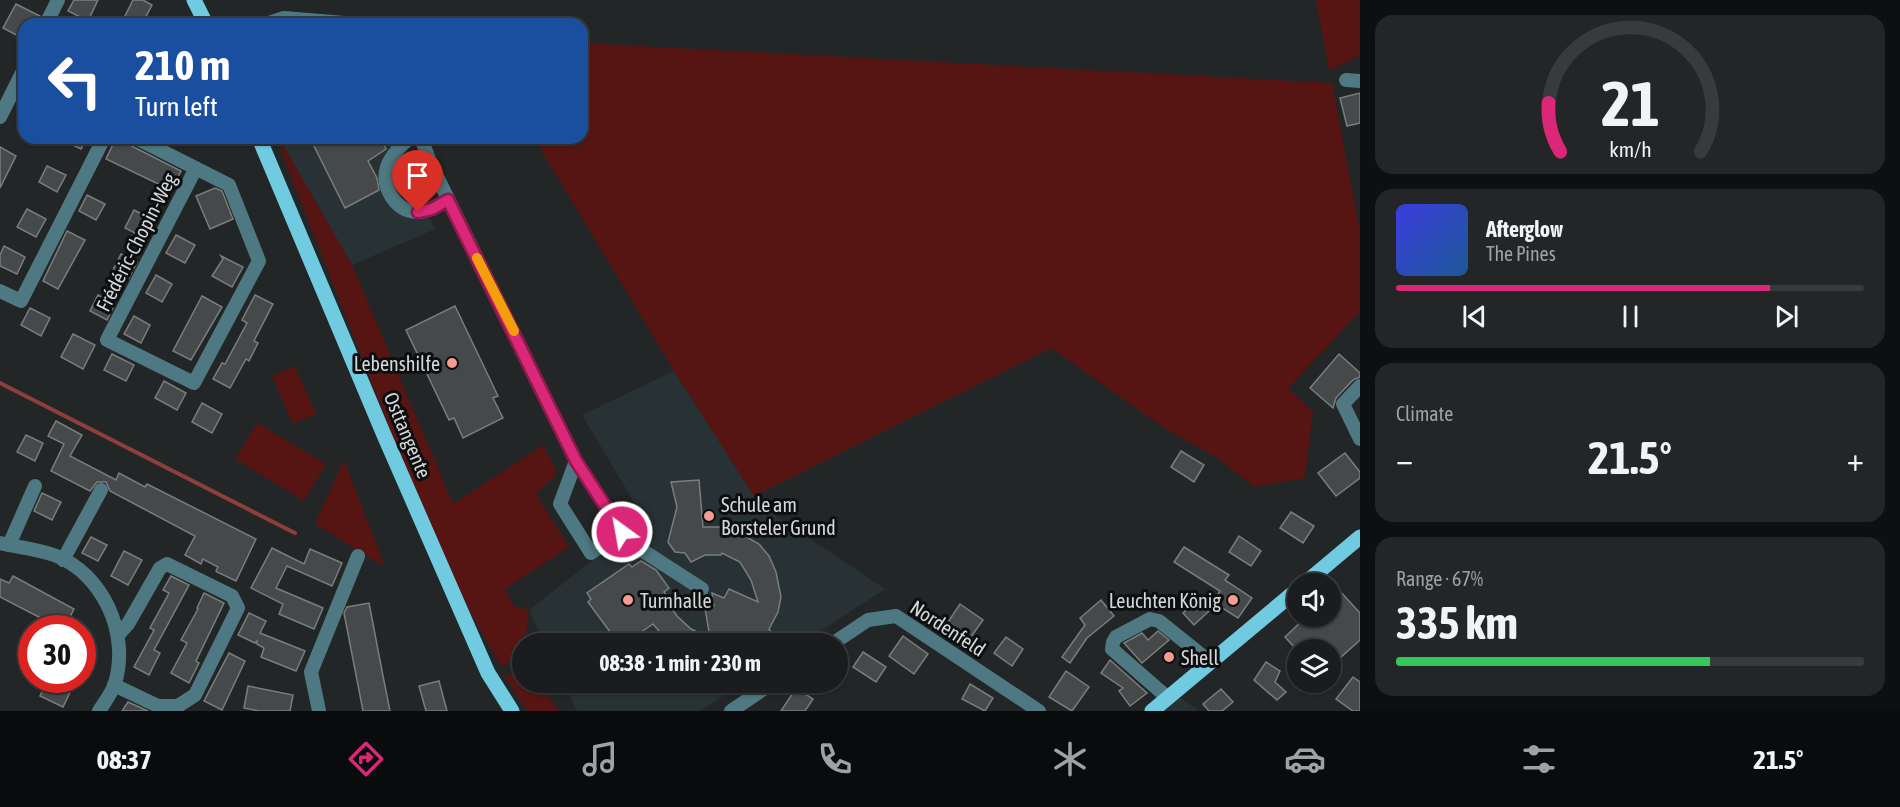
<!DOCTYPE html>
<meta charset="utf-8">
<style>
:root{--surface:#1a1c1d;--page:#232526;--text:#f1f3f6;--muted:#9fa1a4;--line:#383a3b;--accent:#db2777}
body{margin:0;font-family:"Asap Condensed",sans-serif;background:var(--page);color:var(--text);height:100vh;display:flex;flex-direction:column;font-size:22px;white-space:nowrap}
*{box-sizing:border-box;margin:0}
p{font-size:20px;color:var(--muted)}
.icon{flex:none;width:33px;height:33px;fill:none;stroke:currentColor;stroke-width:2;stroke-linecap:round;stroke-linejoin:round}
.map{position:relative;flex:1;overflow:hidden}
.sheet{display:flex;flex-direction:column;gap:15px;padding:15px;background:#0e0f10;width:540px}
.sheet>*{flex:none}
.top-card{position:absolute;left:18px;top:18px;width:570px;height:126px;border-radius:18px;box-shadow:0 2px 4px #0004,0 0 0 2px var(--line);background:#1a4fa0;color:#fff;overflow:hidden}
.fabs{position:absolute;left:1287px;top:573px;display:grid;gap:12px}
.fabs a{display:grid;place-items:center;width:54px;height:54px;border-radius:50%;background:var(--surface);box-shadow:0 2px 4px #0004,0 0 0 2px var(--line);font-size:30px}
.speed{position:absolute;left:18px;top:615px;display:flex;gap:12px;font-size:30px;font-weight:700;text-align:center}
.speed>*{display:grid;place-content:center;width:78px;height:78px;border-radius:50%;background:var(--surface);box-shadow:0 2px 4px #0004,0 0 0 2px var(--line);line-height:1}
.speed .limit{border:9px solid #d22;background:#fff;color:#111}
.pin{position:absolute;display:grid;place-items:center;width:51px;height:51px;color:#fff;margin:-62px -26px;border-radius:50% 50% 50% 0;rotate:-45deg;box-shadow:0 0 6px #0007}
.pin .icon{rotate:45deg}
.me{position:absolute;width:66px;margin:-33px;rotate:328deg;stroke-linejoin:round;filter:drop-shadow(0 0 4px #0008)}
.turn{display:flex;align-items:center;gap:21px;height:126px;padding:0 18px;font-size:27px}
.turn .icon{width:78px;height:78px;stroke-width:2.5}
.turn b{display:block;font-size:42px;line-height:51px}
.big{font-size:45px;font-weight:700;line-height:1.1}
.sheet .tile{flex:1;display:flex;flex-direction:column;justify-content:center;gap:9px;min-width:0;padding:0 21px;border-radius:18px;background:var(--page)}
.sheet .dial{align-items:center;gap:0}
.dial svg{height:156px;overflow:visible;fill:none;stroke:var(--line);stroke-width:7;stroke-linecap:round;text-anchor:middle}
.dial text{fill:var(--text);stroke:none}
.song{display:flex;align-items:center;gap:18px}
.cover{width:72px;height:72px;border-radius:9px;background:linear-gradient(135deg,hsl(240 70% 55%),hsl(210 70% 35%))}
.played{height:6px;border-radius:3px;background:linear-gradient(90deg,var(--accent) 80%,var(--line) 80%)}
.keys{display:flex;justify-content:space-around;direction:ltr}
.heat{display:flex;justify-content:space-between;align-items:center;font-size:33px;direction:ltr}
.charge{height:9px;border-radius:4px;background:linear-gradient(90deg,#34c759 67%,var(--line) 0)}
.trip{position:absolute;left:512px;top:633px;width:336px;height:60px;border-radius:30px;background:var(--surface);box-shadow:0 2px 4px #0004,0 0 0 2px var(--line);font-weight:700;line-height:60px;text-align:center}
.menu{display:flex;height:96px;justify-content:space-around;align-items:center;background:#0a0b0c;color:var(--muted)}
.menu .icon{width:42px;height:42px}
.menu .on{color:var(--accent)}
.menu b{font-size:27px;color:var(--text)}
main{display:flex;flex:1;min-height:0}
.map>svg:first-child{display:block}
.built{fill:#283234}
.green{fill:#561513}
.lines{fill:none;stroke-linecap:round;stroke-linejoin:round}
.stream{stroke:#8e3f39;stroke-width:4}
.building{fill:#45494a;stroke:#7a7d7e;stroke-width:1.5}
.minor{stroke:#4e7882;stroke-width:14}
.major{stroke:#70cbe1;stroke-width:15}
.route-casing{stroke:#8e194d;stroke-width:15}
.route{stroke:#db2777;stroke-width:10}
.slow{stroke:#f59e0b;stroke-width:10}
.poi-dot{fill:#f59c92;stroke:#0d0e0f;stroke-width:2}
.labels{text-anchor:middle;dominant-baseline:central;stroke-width:6;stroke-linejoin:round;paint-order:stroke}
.street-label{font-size:20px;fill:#d5d7d8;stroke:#0d0e0f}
.poi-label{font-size:20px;fill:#d5d7d8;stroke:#0d0e0f;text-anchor:start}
</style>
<main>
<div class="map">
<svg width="1360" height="711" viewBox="0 0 1360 711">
<rect width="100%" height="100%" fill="#232627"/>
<!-- built -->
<g class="built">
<polygon points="279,138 397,138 402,164 435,229 352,265"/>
<polygon points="674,371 760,505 885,589 802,643 545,643 529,610 584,567 636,531 649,527 582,415"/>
<polygon points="563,683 743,683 700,711 577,711"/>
<polygon points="1174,693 1199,711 1152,711"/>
</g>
<!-- green -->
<g class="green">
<polygon points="1316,0 1360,0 1360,55 1329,71"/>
<polygon points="582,43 1332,83 1360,232 1360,312 1288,388 1313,412 1305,478 1254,487 1219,459 1167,430 1051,348 754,496 674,371 534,138 582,138"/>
<polygon points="276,138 279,138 352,265 453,504 543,445 555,467 555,476 536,494 569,547 505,589 514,606 529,610 525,643 522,644 522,655 502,667 470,612 426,522"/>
<polygon points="295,366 316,414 293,424 272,376"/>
<polygon points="257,423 326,464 304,501 235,459"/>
<polygon points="344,460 385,567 315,524"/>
<polygon points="522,667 522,682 538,683 559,711 527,711 505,677"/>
</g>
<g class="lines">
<!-- stream -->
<polyline class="stream" points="0,383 295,533"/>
</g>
<!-- building -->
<g class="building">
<polygon points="74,0 98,0 88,21 68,11"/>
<polygon points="133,0 143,0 152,5 142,24 121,24"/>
<polygon points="16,4 40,16 36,24 24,24 24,39 3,28"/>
<polygon points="1360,93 1360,123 1347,126 1340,98"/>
<polygon points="58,138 87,138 81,149"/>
<polygon points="116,138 181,171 171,190 106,159"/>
<polygon points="310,138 381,138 386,149 368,161 377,178 379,190 345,208"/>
<polygon points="0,147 16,156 0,188"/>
<polygon points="47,166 66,175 57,192 39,182"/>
<polygon points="215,188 222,191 233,219 210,229 196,196"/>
<polygon points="87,195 105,204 96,220 79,211"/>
<polygon points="27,209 46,219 36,237 17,227"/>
<polygon points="134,210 153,220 145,238 125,228"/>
<polygon points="67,231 85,240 58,289 43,281"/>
<polygon points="176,235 195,245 185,263 166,253"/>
<polygon points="4,246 25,257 17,274 0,266 0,255"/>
<polygon points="121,254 137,262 129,278 113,270"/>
<polygon points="221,256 243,267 232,287 212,276 223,259"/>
<polygon points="156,275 172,284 162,302 146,293"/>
<polygon points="98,295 115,304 107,320 90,311"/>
<polygon points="255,295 273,304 254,341 258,343 249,361 246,359 230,388 213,379 222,363 225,364 247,323 242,320"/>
<polygon points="202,296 222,307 191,360 173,351"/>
<polygon points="455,306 498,396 493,398 503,418 463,438 454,418 449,420 406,330"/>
<polygon points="30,308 50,318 41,336 21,325"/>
<polygon points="134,316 150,325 141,343 124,334"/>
<polygon points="73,334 95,345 83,369 61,357"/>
<polygon points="112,354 134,365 126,381 104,370"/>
<polygon points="1339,354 1360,373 1360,377 1353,380 1336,398 1333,408 1310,388"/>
<polygon points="164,381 186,393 177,410 155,398"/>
<polygon points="202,403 222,414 212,433 192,422"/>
<polygon points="56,421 82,435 70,456 116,480 119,473 145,487 147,484 256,539 236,581 217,572 216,571 218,567 203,559 201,564 185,555 195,536 110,491 106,482 97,482 90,491 51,471 64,444 48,436"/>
<polygon points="26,435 43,443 35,461 17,452"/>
<polygon points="1181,451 1204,465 1194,482 1171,467"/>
<polygon points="1345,453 1360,472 1360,478 1336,496 1318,473"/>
<polygon points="699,480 703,527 724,527 736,531 759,544 769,556 776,572 781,597 778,612 769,629 771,632 762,644 670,644 653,624 624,644 619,644 588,602 591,599 587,593 629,564 632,567 641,561 656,570 669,588 664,592 666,595 664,597 677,616 691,629 710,638 705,608 714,606 712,593 724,598 729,589 758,602 751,580 740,562 722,553 721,555 705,555 691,562 685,553 675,552 668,542 677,507 671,482"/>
<polygon points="42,493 61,502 52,520 34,511"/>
<polygon points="1291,512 1314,526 1303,543 1280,528"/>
<polygon points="1239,536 1261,551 1251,566 1229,552"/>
<polygon points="91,537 107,545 98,561 82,553"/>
<polygon points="1184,547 1229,575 1225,580 1252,598 1238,618 1213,602 1220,591 1174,562"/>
<polygon points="272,548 304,564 310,549 342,563 332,586 287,566 276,588 323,608 314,629 279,614 283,604 251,588"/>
<polygon points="124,551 142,560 128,585 111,576"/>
<polygon points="13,576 74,609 69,619 87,628 60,628 0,597 0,579 9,583"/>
<polygon points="171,576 189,585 154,650 160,653 149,675 134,667 154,630 150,628 169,593 163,590"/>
<polygon points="1338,589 1360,613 1360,640 1330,667 1330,650 1297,650 1285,637 1307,616 1330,616 1330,596"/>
<polygon points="204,593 224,603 196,661 199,663 189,683 171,673 187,643 181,640 198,609 197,608"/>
<polygon points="1198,599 1209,611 1194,625 1183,613"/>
<polygon points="1101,600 1114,616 1087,638 1070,663 1062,657 1085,625 1080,618"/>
<polygon points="369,603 383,676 390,711 363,711 344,613 347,607"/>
<polygon points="960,604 983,620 971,637 948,622"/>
<polygon points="249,613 266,621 260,633 305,651 296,671 261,657 264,648 257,644 257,641 255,643 238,635"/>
<polygon points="1158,631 1169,640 1142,663 1124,643 1142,633 1148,640"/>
<polygon points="903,636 928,654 914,674 889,656"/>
<polygon points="1006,637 1023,649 1012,666 994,653"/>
<polygon points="863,652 886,667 876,682 853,667"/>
<polygon points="229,653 245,661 222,710 204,701"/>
<polygon points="1110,660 1147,693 1130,706 1119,691 1123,688 1101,673"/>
<polygon points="1266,662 1280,671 1275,682 1286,692 1277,700 1254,680"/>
<polygon points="1066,671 1089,687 1072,711 1049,697"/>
<polygon points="1353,677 1360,682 1360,711 1353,711 1336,699"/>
<polygon points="48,680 76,680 63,707 40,696"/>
<polygon points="439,681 447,711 426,711 419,686"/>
<polygon points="800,682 823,682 805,694 813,699 805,711 781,711"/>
<polygon points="970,684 993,698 985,711 962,699"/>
<polygon points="248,686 293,695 290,711 259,711 244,708"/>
<polygon points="1221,689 1233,702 1222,711 1209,711 1203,704"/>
<polygon points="128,702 148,711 122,711"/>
</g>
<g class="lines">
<!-- minor -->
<g class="minor">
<polyline points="46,24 58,0"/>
<polyline points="266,24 284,18 357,24"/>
<polyline points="1346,80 1360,81"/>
<polyline points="0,117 24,69"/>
<polyline points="136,138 229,185 259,261 194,383 107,340 196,168"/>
<path d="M411 138C402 143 390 157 387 167 381 187 395 211 417 212 428 212 439 205 448 200"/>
<polyline points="421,138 430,162 576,461 622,532 591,553 560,504 576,461"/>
<polyline points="0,291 21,301 104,138"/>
<polyline points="1360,386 1343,404 1360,439"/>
<polyline points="622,532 637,547 702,589"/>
<path d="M0 543C17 547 37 549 54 555 103 573 130 634 115 683 112 693 104 703 99 711"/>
<polyline points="9,545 35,486"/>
<polyline points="63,560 101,490"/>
<polyline points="832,644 868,620 896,616 1039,711"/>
<polyline points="114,685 158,706 178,706 195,695 238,608 232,596 167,564 160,568 128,624 118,635"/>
<polyline points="1168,698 1112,649 1113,642 1116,637 1150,619 1159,621 1210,662"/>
<polyline points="319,711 311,672 358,556"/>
<polyline points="731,711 774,682"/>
</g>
<!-- major -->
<g class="major">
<polyline points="194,0 206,24"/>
<polyline points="259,138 384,435 488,673 512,711"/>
<polyline points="1304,584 1360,537"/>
<polyline points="1152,711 1298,589"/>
</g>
</g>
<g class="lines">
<defs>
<polyline id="route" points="418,212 432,209 448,200 576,461 622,532"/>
</defs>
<!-- route casing -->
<use href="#route" class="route-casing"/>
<!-- route -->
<use href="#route" class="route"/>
<!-- slow -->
<polyline class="slow" points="477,258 514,331"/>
</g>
<!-- markers -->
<g class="poi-dot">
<circle cx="452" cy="363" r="6"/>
<circle cx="709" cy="516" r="6"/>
<circle cx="628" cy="600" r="6"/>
<circle cx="1233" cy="600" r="6"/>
<circle cx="1169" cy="657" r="6"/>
</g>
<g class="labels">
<!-- street labels -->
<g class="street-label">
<text transform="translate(136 242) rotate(-63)">Frédéric-Chopin-Weg</text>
<text transform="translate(408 435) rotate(67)">Osttangente</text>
<text transform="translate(948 628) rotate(33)">Nordenfeld</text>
</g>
<!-- poi labels -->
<g class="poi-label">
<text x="440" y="363" text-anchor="end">Lebenshilfe</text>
<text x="721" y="504">Schule am<tspan x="721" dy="23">Borsteler Grund</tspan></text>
<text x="640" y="600">Turnhalle</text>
<text x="1221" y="600" text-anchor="end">Leuchten König</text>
<text x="1181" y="657">Shell</text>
</g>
</g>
</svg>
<div class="fabs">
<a><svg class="icon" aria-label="sound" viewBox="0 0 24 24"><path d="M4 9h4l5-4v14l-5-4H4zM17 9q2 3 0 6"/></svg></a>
<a><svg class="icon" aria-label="layers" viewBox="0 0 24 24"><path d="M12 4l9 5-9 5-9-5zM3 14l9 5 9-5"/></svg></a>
</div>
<div class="speed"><div class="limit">30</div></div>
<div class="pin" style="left:418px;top:212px;background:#d93025"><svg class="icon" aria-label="arrive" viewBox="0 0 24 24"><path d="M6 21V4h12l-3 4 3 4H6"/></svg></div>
<svg class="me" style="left:622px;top:532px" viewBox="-20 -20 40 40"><circle r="17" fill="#db2777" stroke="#fff" stroke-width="3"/><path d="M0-11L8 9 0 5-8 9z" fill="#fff"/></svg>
<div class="trip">08:38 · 1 min · 230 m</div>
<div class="top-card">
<div class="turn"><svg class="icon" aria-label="left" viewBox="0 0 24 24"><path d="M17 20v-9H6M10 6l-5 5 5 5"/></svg><div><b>210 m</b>Turn left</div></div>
</div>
</div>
<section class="sheet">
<div class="tile dial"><svg viewBox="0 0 100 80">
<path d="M14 69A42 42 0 1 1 86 69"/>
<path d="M14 69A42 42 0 0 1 8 44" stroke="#db2777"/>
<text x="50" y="56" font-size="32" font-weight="700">21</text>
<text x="50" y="72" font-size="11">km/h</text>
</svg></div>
<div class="tile">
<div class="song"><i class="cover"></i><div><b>Afterglow</b><p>The Pines</p></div></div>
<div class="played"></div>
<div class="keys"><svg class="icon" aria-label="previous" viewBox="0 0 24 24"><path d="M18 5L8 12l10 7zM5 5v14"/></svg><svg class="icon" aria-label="pause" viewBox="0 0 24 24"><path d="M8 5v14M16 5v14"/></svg><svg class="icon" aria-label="next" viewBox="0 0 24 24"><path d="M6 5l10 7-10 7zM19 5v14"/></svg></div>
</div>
<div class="tile"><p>Climate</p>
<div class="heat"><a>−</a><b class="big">21.5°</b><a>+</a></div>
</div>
<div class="tile"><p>Range · 67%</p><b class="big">335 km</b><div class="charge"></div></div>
</section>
</main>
<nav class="menu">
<b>08:37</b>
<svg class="icon on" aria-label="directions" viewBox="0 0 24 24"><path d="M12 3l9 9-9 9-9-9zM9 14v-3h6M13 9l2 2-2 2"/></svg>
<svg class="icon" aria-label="music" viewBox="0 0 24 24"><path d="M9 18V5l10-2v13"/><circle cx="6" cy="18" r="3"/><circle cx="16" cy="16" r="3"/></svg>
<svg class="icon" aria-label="phone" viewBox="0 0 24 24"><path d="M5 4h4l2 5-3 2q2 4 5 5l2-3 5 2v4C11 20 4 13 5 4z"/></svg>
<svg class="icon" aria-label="climate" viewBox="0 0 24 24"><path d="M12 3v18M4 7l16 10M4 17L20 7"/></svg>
<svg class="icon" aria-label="car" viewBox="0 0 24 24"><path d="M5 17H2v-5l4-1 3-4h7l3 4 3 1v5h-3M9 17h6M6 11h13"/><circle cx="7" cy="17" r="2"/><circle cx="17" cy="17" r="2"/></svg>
<svg class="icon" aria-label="filters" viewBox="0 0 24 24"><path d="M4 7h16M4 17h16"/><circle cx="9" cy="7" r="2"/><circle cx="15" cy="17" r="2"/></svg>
<b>21.5°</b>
</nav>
